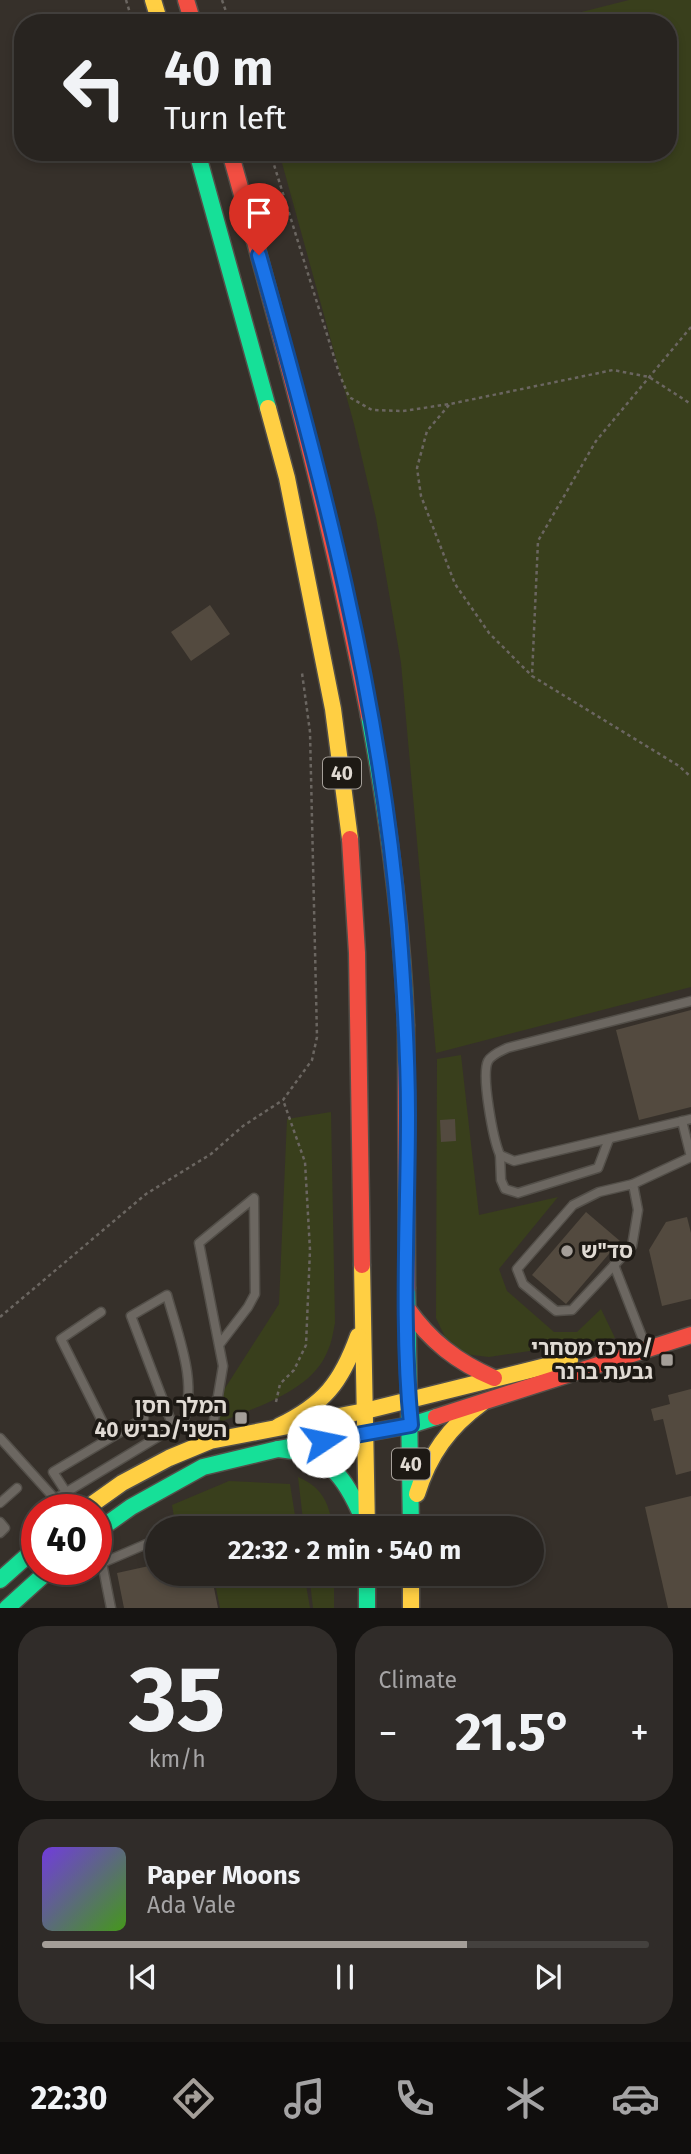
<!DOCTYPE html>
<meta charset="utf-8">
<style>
:root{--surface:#282420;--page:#302c29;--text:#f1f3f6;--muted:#a5a4a5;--line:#44413e;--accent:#a49e98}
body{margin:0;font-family:"Fira Sans","Noto Sans Hebrew",sans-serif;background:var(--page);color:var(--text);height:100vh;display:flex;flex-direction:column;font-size:26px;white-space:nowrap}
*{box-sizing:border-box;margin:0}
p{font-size:23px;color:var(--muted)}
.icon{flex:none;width:38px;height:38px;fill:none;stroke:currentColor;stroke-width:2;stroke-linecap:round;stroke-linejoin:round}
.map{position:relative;height:1608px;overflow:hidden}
.details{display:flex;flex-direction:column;gap:18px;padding:18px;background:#161412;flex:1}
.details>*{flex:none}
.banner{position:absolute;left:14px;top:14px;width:663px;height:147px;border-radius:28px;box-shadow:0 4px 10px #0003,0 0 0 2px var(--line);background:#282420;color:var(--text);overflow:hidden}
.speed{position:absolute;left:21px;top:1494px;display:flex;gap:14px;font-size:35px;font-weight:700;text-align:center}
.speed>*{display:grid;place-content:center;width:91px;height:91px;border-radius:50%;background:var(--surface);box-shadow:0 4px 10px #0003,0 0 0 2px var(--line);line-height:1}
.speed .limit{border:10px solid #d22;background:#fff;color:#111}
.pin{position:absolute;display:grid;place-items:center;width:60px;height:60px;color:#fff;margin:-72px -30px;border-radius:50% 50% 50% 0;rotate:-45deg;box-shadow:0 0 7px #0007}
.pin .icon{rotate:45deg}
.me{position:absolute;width:77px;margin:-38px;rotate:79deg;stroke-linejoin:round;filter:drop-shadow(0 0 5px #0008)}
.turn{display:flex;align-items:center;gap:24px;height:147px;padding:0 35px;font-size:32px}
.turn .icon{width:91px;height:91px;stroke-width:2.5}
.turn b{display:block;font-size:49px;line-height:60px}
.big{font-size:52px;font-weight:700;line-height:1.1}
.details .card{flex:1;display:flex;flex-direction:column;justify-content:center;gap:10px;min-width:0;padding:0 24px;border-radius:28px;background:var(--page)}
.details .dial{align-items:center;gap:0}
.dial b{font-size:91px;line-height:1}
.song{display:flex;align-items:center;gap:21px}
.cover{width:84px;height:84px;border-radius:10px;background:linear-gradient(135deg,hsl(260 70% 55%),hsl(100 70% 35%))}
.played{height:7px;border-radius:4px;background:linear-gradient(90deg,var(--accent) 70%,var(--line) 70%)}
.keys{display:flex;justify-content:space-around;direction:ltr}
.heat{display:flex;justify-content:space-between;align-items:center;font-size:38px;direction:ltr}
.details .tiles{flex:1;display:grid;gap:18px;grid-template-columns:1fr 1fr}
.card:last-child{grid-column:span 2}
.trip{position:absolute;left:145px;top:1516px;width:399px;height:70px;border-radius:35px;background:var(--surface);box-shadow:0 4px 10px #0003,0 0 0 2px var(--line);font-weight:700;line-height:70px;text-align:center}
.tabs{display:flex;height:112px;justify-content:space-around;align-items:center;background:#100e0d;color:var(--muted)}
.tabs .icon{width:49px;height:49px}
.tabs .on{color:var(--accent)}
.tabs b{font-size:32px;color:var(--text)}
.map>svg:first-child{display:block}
.green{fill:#393f1c}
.building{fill:#534a3f}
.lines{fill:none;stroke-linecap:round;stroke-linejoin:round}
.lane-casing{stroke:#534f49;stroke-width:11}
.fast-casing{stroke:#534f49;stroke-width:19}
.slow-casing{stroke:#534f49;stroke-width:19}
.jam-casing{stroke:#534f49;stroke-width:19}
.path{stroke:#6b6661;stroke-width:2.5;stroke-dasharray:3.5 3.5;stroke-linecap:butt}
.lane{stroke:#6c6761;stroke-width:8}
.fast{stroke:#16e098;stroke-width:16}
.slow{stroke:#ffcf43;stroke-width:16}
.jam{stroke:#f24e42;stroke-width:16}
.route-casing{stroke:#114b97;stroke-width:18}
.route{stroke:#1a73e8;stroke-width:12}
.poi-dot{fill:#a49e98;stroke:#1d1914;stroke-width:2.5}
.labels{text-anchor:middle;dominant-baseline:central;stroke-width:7;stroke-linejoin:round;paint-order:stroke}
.shield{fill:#1d1914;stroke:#a6a09a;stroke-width:2}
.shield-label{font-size:19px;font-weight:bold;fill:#e0dad3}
.poi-label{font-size:21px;font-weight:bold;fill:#e0dad3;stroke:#1d1914;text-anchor:end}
</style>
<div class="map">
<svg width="691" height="1608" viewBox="0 0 691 1608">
<rect width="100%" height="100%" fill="#36302a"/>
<!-- green -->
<g class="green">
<polygon points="629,0 691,0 691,987 436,1053 401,663 376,518 354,424 279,152 668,152 668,23 538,23"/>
<polygon points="461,1055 479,1215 558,1197 499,1269 507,1291 554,1332 577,1332 601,1309 615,1338 489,1357 464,1354 445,1337 436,1318 437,1059"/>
<path d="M331 1112 335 1323C333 1332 332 1342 328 1350 313 1391 256 1407 220 1422V1396L279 1304 287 1119Z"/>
<path d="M298 1477C322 1487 329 1503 333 1528H304Z"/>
<polygon points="229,1481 290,1484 297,1528 176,1528 172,1505"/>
<polygon points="213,1573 304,1573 310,1608 220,1608"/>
<polygon points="309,1573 334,1573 334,1608 313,1608"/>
</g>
<!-- building -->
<g class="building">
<polygon points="210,605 230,634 191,661 171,632"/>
<polygon points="691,1010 691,1107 639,1120 616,1030"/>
<polygon points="455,1119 456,1141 441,1142 440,1120"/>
<polygon points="586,1212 620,1241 566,1304 532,1275"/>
<polygon points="687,1217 691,1233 691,1299 662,1306 649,1250 666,1222"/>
<polygon points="691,1389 691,1471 676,1475 663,1419 654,1421 651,1409 670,1404 668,1395"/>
<polygon points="691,1496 691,1608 668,1608 645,1507"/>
<polygon points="158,1564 158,1573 211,1573 218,1608 124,1608 117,1573"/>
</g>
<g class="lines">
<defs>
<g id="lane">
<path d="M691 1001 507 1048C501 1051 492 1054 488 1061 481 1075 493 1139 500 1155L514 1161 691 1119"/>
<polyline points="500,1155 501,1180 505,1189 518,1193 598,1168 609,1139"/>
<polygon points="633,1184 638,1210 632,1246 572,1310 556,1311 523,1284 517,1269 573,1205 599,1192"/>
<polyline points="633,1184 691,1157 682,1121"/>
<polyline points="614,1265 646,1347"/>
<polyline points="101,1312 61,1339 110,1437"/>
<polyline points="0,1438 65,1510"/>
<polyline points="211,1438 223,1366 199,1243 254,1198 255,1294 248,1307 219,1345"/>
<polyline points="66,1492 53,1472 144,1418"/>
<path d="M55 1499 161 1435 182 1425C199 1384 178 1336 167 1295L131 1316 174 1429"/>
<polyline points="0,1503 17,1488"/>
<polyline points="0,1522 5,1528 0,1533"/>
<polyline points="96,1553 102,1563 111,1608"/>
<polyline points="102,1563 158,1539"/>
</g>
<g id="fast">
<polyline points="197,152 268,408"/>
<path d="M369 716C388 817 402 922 406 1025"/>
<polyline points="407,1288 411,1528"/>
<path d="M278 1449C328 1454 344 1474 363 1519"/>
<polyline points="96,1532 131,1507 203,1467 278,1449 411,1425 436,1417"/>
<polyline points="367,1573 367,1608"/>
<polyline points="0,1580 37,1547"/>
<polyline points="7,1608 49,1570"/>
</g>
<g id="slow">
<polyline points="153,0 160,23"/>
<polyline points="268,408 287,478 333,709 350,839"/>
<polyline points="362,1265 367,1528"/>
<path d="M279 1426C324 1404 341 1383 358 1336"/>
<path d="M417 1494C429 1455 449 1427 482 1403"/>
<polyline points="84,1510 122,1483 169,1458 210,1441 365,1411 570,1360"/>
<polyline points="411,1573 411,1608"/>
</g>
<g id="jam">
<polyline points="186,0 193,23"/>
<path d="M230 152C283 339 332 525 369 716"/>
<polyline points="350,839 357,953 362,1265"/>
<polyline points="406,1025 407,1288"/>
<path d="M407 1308C430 1341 457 1362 494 1378"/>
<polyline points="436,1417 691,1335"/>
</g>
</defs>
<!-- lane casing -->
<use href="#lane" class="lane-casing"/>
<!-- fast casing -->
<use href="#fast" class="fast-casing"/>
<!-- slow casing -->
<use href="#slow" class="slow-casing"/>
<!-- jam casing -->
<use href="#jam" class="jam-casing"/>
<!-- path -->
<g class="path">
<polyline points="126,0 133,23"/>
<polyline points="222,0 230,23"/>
<polyline points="270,152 339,373 349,397 372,410 403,411 450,404 613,370 649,377 691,404"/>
<polyline points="691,327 596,441 538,541 532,676 679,766 691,777"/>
<polyline points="449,405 427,431 417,468 421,496 455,584 489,633 532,676"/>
<polyline points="0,1317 146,1194 211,1154 243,1126 283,1100 312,1060 317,1037 310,732 302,673"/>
<polyline points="276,1402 280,1384 294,1370 306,1345 310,1250 305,1162 283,1100"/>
</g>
<!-- lane -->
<use href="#lane" class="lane"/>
<!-- fast -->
<use href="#fast" class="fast"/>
<!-- slow -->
<use href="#slow" class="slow"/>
<!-- jam -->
<use href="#jam" class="jam"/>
</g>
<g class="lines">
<defs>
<path id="route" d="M259 255C321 472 380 698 399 925 404 988 408 1051 408 1115 408 1218 401 1322 411 1425L323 1441"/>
</defs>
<!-- route casing -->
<use href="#route" class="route-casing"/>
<!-- route -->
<use href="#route" class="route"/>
</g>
<!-- markers -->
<g class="poi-dot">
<circle cx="567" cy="1251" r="7"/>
<rect x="660" y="1353" width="14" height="14" rx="3.5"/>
<rect x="234" y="1411" width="14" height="14" rx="3.5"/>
</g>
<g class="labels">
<!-- shield labels -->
<g class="shield">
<rect x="323" y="757.5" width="38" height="31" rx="5"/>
<rect x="392" y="1448.5" width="38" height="31" rx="5"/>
</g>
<g class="shield-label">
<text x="342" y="773">40</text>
<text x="411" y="1464">40</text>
</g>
<!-- poi labels -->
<g class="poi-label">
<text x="581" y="1251" text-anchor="start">סד"ש</text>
<text x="653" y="1348">מרכז מסחרי/<tspan x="653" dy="24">גבעת ברנר</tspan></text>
<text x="227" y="1406">המלך חסן<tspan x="227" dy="24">השני/כביש 40</tspan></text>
</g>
</g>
</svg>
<div class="speed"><div class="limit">40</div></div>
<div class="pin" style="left:259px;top:255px;background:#d93025"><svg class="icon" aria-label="arrive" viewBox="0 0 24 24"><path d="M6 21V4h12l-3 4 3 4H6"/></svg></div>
<svg class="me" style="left:323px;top:1441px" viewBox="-20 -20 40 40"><circle r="19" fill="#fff"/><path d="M0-13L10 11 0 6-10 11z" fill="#1a73e8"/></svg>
<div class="trip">22:32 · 2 min · 540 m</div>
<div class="banner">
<div class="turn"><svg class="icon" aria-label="left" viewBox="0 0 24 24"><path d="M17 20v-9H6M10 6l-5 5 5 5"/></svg><div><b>40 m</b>Turn left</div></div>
</div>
</div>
<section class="details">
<div class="tiles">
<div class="card dial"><b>35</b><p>km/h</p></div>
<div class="card"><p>Climate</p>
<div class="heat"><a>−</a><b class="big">21.5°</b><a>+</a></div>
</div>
<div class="card">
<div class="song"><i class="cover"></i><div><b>Paper Moons</b><p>Ada Vale</p></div></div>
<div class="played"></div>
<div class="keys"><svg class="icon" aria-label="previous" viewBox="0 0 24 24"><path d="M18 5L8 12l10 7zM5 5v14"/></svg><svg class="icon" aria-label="pause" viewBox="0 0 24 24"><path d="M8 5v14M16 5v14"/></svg><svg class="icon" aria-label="next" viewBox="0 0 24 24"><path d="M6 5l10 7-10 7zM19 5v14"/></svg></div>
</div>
</div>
</section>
<nav class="tabs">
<b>22:30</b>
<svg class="icon on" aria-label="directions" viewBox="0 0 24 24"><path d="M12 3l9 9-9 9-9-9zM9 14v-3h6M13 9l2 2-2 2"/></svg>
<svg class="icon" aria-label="music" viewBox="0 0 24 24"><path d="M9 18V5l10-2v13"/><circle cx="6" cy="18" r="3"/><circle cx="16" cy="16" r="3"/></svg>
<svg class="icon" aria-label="phone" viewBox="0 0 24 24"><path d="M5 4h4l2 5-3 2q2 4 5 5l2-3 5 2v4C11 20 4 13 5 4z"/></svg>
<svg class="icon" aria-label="climate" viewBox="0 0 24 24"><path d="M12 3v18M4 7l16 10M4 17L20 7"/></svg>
<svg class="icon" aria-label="car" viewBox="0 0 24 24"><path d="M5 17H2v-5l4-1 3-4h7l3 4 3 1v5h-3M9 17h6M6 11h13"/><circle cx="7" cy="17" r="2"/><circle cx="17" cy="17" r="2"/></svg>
</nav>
